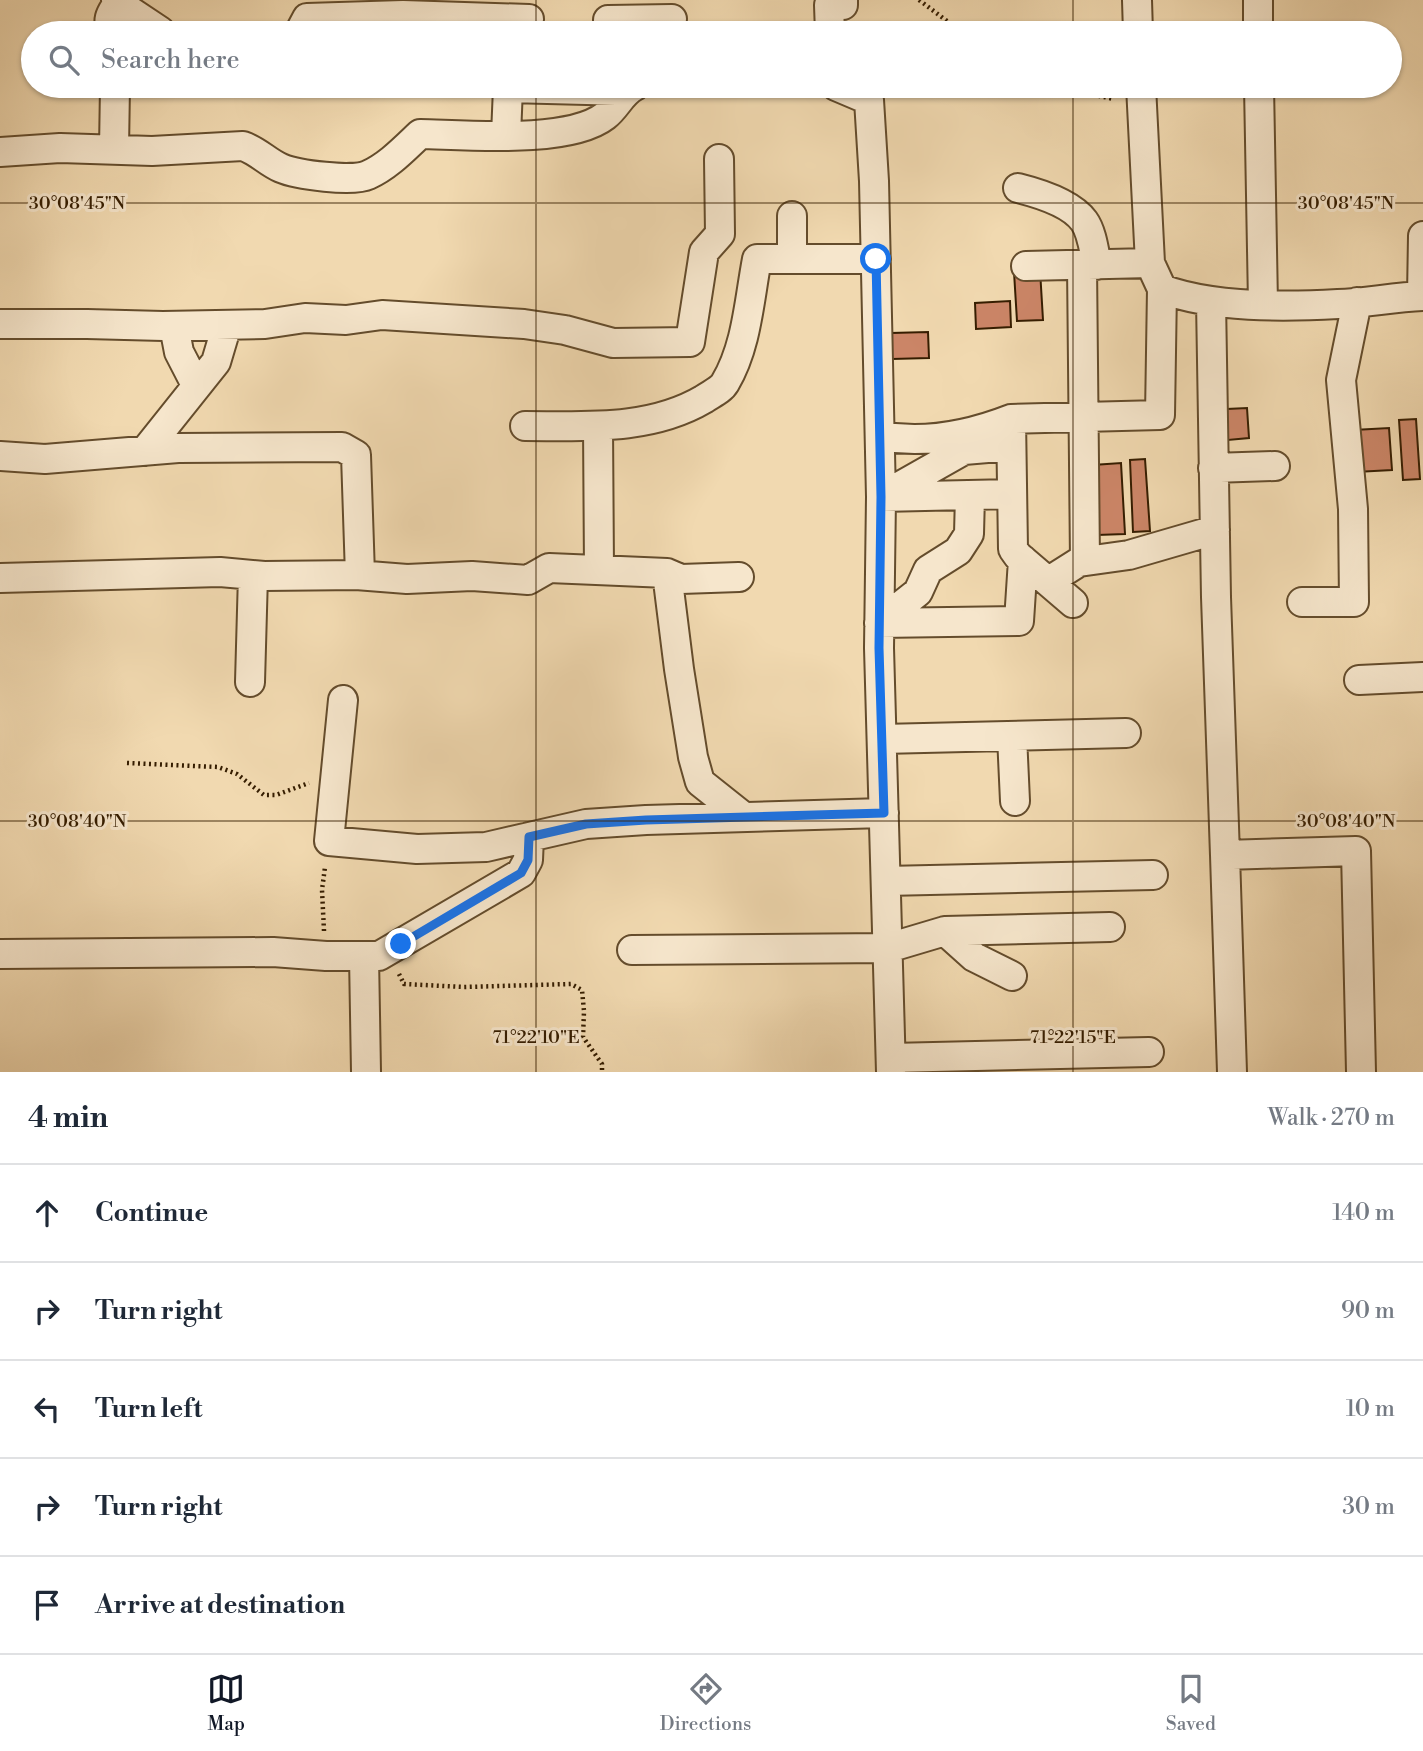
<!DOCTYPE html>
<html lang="en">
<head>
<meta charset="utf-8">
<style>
	:root { --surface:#fff; --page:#f2f2f3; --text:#1f2937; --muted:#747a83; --line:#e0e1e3; --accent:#111827 }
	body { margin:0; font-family:"Libre Bodoni",serif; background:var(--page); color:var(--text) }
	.stop { position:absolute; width:21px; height:21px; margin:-16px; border:5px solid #1a73e8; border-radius:50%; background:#fff }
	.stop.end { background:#1a73e8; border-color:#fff; box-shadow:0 2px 7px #0008 }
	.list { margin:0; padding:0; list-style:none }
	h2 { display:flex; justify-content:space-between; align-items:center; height:91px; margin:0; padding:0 28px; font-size:30px }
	h2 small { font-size:23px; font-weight:400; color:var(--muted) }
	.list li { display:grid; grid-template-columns:46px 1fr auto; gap:21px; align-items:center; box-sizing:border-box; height:98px; padding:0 28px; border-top:2px solid var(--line) }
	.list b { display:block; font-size:26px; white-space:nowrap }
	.list em { font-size:23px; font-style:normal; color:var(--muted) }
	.icon { flex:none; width:38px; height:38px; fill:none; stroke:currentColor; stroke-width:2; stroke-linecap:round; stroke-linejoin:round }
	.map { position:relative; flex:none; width:1423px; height:1072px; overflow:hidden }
	.search { position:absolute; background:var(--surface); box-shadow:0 2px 5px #0004; left:21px; right:21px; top:21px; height:77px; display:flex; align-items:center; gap:18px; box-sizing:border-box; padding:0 24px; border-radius:38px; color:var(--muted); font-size:26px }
	.sheet { height:581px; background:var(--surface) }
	nav { display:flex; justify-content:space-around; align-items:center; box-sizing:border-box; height:98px; border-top:2px solid var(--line); background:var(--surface); font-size:19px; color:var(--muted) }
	nav a { display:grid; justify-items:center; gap:4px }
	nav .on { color:var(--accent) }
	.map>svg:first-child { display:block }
</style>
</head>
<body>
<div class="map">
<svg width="1423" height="1072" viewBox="0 0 1423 1072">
	<rect width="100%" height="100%" fill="#f1d9b0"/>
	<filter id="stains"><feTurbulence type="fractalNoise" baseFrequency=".00286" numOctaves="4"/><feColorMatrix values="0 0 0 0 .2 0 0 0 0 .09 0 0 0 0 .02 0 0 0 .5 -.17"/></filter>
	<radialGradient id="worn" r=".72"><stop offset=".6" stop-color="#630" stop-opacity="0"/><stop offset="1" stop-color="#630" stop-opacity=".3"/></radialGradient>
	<path fill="#cb8567" stroke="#351d00" stroke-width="2" d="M1040,270L1043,320L1017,321L1014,272Z
		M1010,301L1011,327L976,329L975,303Z
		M928,332L929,358L892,359L891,333Z
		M1247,408L1249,438L1228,440L1227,409Z
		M1416,419L1420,479L1403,480L1399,420Z
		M1389,428L1392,470L1356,472L1354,430Z
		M1145,459L1150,531L1133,532L1130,460Z
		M1121,463L1125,534L1097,535L1093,465Z"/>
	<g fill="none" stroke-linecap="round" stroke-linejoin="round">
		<g stroke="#644c2c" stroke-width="32">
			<path id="minor" d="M1137,0L1138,33
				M1258,0V33
				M118,3L160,31L156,33
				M608,20L672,19
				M113,33C106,21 110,14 118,3L116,0
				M299,33L307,18L403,15L529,19
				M830,33L829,5H843V0
				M836,86L869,100L874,181L881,497L1012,494
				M1141,86L1150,263L1162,289C1213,308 1284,307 1338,304C1366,303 1394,297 1423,296
				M1259,86L1263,304
				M506,135L508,88L626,91V86
				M114,149L115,86
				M0,152L60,148L152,151L243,146C258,151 267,162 281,168C297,175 353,182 368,175C388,166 404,149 420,134C467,135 569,144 605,116C617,107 621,93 635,86
				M1018,188C1038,193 1071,203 1084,221C1092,232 1094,251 1097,265
				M792,216V259
				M1082,265L1085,561
				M1026,266L1150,263
				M1422,296L1423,236
				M1211,301L1216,597L1225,855
				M0,324H87L163,326L265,324L305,318L346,320L382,315L524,324L565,330L613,343L690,342L704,252L720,234L719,159
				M174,326L179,352L196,385
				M525,426C585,426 650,431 704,399C711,394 721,390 725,383C747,346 749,301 757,259H876
				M598,426L599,569
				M880,436C924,444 970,435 1011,419
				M145,451L216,362L227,325
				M0,456L45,459L178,448L342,447L356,455L360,575L264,576L220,572L0,578
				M1213,468L1275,466
				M667,573L679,669L693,757L700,782L744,817
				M356,575L407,579L472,576L528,580L549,568L667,573L681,579L739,577
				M1049,581L1079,562L1129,555L1215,530
				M1302,602H1354L1353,509L1341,380L1357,302
				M1073,603L1018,556L1013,549L1011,419L1160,415L1162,289
				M879,623L1019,621L1023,560
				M879,623L918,592L928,570L958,551L969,534L970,495
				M1359,680L1423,677
				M250,682L253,575
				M343,700L329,841L417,849L486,847L586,824L646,820L884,813
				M1012,736L1015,801
				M882,739L1126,733
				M886,881L1153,875
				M945,931L974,957L1012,976
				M632,950L888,948L945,931L1110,927
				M0,954L273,952L326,956H379L521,873L528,860L529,837
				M364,956L366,1072
				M891,1058L1149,1052
				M891,1072L879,648L881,497L964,450L1011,446
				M1232,1072L1225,855L1356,851L1361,1072"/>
		</g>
		<path stroke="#351d00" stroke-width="4.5" stroke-dasharray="2 3.5" stroke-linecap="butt" d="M919,0L963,33
			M1050,86L1114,99
			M127,763L218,767L237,774L264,795H276L309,783
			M324,931L322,890L325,867
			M399,974L404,984L464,987L571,984L582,990L584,1011L583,1037L602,1064V1072"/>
		<use href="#minor" stroke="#f6e6cc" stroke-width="28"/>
	</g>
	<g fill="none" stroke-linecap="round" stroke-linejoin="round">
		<path stroke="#1a73e8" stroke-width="9" d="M401,944L521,873L528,860L529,837L586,824L646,820L884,813L879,648L881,497L876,259"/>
	</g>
	<path fill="none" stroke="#351d00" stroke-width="2" stroke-opacity="0.45" d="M536,0V33M1073,0V33M536,86V1072M1073,86V1072M0,203H1423M0,821H1423"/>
	<g font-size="18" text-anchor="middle" fill="#351d00" stroke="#f6e6cc" stroke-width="6" stroke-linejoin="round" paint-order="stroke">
		<text x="77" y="209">30°08'45"N</text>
		<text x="1346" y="209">30°08'45"N</text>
		<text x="77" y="827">30°08'40"N</text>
		<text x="1346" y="827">30°08'40"N</text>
		<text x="536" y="1043">71°22'10"E</text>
		<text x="1073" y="1043">71°22'15"E</text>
	</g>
	<rect width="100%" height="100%" filter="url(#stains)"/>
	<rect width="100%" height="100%" fill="url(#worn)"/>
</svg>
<div class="stop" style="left:876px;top:259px"></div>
<div class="stop end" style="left:401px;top:944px"></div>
<div class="search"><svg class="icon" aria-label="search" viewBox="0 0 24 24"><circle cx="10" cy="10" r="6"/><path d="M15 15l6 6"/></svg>Search here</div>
</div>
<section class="sheet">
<h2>4 min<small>Walk · 270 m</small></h2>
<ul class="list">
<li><svg class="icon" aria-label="ahead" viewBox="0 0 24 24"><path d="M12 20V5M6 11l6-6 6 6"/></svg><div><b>Continue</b></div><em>140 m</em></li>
<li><svg class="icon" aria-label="right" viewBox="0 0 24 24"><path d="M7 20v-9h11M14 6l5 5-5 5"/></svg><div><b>Turn right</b></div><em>90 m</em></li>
<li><svg class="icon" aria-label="left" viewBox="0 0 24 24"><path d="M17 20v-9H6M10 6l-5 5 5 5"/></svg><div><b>Turn left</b></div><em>10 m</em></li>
<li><svg class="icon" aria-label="right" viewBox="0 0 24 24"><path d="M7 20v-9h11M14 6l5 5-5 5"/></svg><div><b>Turn right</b></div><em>30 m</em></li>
<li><svg class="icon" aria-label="arrive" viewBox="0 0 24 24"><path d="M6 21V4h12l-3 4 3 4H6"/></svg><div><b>Arrive at destination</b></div></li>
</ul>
</section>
<nav>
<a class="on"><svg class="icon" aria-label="map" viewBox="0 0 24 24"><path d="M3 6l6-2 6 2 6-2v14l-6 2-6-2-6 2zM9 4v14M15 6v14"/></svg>Map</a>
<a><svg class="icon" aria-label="directions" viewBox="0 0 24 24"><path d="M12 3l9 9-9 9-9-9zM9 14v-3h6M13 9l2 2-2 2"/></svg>Directions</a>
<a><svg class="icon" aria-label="saved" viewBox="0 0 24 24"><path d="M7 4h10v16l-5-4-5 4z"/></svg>Saved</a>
</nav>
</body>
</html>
